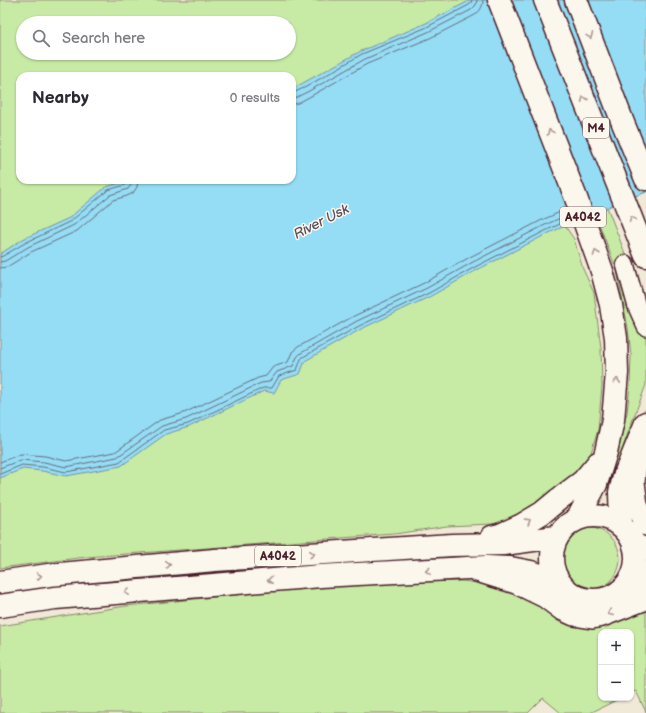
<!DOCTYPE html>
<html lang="en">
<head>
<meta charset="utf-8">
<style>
	:root { --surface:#fff; --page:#f2f2f3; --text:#2b2b33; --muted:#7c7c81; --line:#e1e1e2 }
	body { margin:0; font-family:"Balsamiq Sans",sans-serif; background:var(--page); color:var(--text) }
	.controls { position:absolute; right:12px; bottom:12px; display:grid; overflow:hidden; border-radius:8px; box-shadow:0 1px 3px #0004 }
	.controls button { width:36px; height:36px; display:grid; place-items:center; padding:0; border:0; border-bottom:1px solid var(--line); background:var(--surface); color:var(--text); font:20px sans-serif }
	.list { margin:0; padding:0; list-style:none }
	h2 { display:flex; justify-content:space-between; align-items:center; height:52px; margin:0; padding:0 16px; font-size:17px }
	h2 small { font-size:13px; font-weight:400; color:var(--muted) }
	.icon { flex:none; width:22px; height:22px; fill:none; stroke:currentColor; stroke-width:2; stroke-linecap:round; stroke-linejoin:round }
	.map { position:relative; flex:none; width:646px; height:713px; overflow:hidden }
	.search { position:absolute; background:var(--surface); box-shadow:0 1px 3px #0004; left:16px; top:16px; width:280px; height:44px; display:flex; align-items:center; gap:10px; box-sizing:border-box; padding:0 14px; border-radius:22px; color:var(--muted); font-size:15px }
	.panel { position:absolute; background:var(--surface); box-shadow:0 1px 3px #0004; left:16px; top:72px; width:280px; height:112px; border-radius:12px }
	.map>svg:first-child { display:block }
</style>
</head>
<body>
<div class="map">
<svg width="646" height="713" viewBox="0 0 646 713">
	<rect width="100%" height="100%" fill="#f1e9d7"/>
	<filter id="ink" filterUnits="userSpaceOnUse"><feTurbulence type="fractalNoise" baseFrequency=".025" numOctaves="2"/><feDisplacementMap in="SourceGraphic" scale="8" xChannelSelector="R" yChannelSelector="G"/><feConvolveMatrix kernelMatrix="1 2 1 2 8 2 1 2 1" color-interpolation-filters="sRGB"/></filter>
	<g filter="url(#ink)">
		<path fill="#c7eba4" stroke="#888568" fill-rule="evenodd" d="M0,0H632L292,173V76H20V180H279L0,330ZM23,23H289V53H23Z
			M646,192L622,201L607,207L646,307V385L630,427L609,488L605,486L627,413L630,385L631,355L628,328L617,271L595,213L565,226L574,239L583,269L594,293L601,348L602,386L598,430L589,459L565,488L522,516L492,524L447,526L395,534L86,557L0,568V438L266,319Z
			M558 559a31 31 0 1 1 62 0a31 31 0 1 1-62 0Z
			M463,581L518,589L559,622L596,628L646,609V712L636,691L631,693V632H601V698H621L590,713H561L543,698L528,713H0V626L126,606L353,583Z"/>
		<path fill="#94ddf5" stroke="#7691a4" d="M471,0H646V192L622,201L549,233L477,270L431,296L361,329L305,361L300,374L281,380L274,393L264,391L189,427L166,434L121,466L66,476L42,471L23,469L0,478V254L23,239L69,218L106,187L130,180H292V89L361,51L424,24Z"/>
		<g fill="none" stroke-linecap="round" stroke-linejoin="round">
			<path stroke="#686b7c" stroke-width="1" d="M292,93L295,92L306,87L362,54L425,28L469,5L471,3L472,0
				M292,98L297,97L309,91L365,59L428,32L471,10L476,5L477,0
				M292,104L298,103L311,96L367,64L430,38L475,15C480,11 483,7 483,0
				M0,257L3,256L25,243L71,221L108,190L125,185L127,183V180
				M0,262L5,261L28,247L74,225L110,195L128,189L131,185L132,180
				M0,268L7,267L31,252L77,231L113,200L127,196L133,193L137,187L138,180
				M0,462L21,454L45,456L66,461L115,452L160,420L184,413L258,378L266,376L273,367L288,362L292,352L298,347L354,316L424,283L470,257L542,220L567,209
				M0,468L21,460L44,462L66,467L117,457L162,426L186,419L261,383L269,382L277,372L293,366L297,357L301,353L357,321L427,288L473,262L545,225L569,214
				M0,474L22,465L43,467L66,472L119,462L164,430L188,424L263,388H272L279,376L297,370L301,359L303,357L359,326L429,293L475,267L547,230L571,219"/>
			<g stroke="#4a1f2b" stroke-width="20">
				<path id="minor" d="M625,264L637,307L646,327"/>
			</g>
			<g stroke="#4a1f2b" stroke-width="24">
				<path id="major" d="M637,454L634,482L637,505L646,525
					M634,544L646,549
					M477,571L516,583L545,597L561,609L574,615L592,618L602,616L646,599
					M626,585L637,580L646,578"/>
			</g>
			<g stroke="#4a1f2b" stroke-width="25">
				<path id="highway" d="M499,0L576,198L602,271L611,305L616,338L617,373L613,420L606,452L596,484L578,518
					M545,0L646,256
					M576,0L623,123L646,179
					M552 558a42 42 0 1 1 84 0a42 42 0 1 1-84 0Z
					M621,525L620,492L624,477L646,423
					M492,537L500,535L522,525L542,513L559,499L583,481L598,463
					M0,582L49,575L215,560L452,545L503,544L556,537
					M0,606L55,598L321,576L486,567L510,568L531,572L558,581"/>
			</g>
			<use href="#minor" stroke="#fbf7ec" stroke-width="17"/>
			<use href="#major" stroke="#fbf7ec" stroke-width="21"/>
			<use href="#highway" stroke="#fbf7ec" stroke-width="22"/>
		</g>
		<defs><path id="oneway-chevron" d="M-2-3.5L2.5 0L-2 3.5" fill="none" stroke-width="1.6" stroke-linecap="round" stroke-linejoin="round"/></defs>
		<g stroke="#ab9695">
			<use href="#oneway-chevron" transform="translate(590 36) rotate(69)"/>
			<use href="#oneway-chevron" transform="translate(584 99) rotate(-112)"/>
			<use href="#oneway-chevron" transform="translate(550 132) rotate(-111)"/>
			<use href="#oneway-chevron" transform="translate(632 219) rotate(-112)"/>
			<use href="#oneway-chevron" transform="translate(596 253) rotate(-109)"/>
			<use href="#oneway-chevron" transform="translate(617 381) rotate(-86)"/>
			<use href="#oneway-chevron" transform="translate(528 521) rotate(-32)"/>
			<use href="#oneway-chevron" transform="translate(312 554) rotate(-4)"/>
			<use href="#oneway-chevron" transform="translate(168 565) rotate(-5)"/>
			<use href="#oneway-chevron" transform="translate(428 571) rotate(177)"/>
			<use href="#oneway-chevron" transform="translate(39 576) rotate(-8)"/>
			<use href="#oneway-chevron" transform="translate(270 580) rotate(175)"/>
			<use href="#oneway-chevron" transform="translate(127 592) rotate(175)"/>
			<use href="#oneway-chevron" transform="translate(610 613) rotate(157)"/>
		</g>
	</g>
	<g text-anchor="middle" stroke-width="3" stroke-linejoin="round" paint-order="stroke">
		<g fill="#fbf7ec" stroke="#7f6065" stroke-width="1">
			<rect x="583" y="118" width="26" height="20" rx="3"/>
			<rect x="560" y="207" width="46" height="20" rx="3"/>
			<rect x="255" y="546" width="46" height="20" rx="3"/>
		</g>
		<g font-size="12" font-weight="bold" fill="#4a1f2b">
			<text x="596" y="132">M4</text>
			<text x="583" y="221">A4042</text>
			<text x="278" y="560">A4042</text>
		</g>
		<g font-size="14" font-style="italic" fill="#5c4e5e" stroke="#fbf7ec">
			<text transform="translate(321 221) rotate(-27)" y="5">River Usk</text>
		</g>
	</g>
</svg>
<div class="controls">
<button>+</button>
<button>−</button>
</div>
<div class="search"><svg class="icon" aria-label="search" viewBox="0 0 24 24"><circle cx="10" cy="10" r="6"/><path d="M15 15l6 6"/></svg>Search here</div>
<section class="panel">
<h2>Nearby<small>0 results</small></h2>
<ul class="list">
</ul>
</section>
</div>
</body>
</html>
